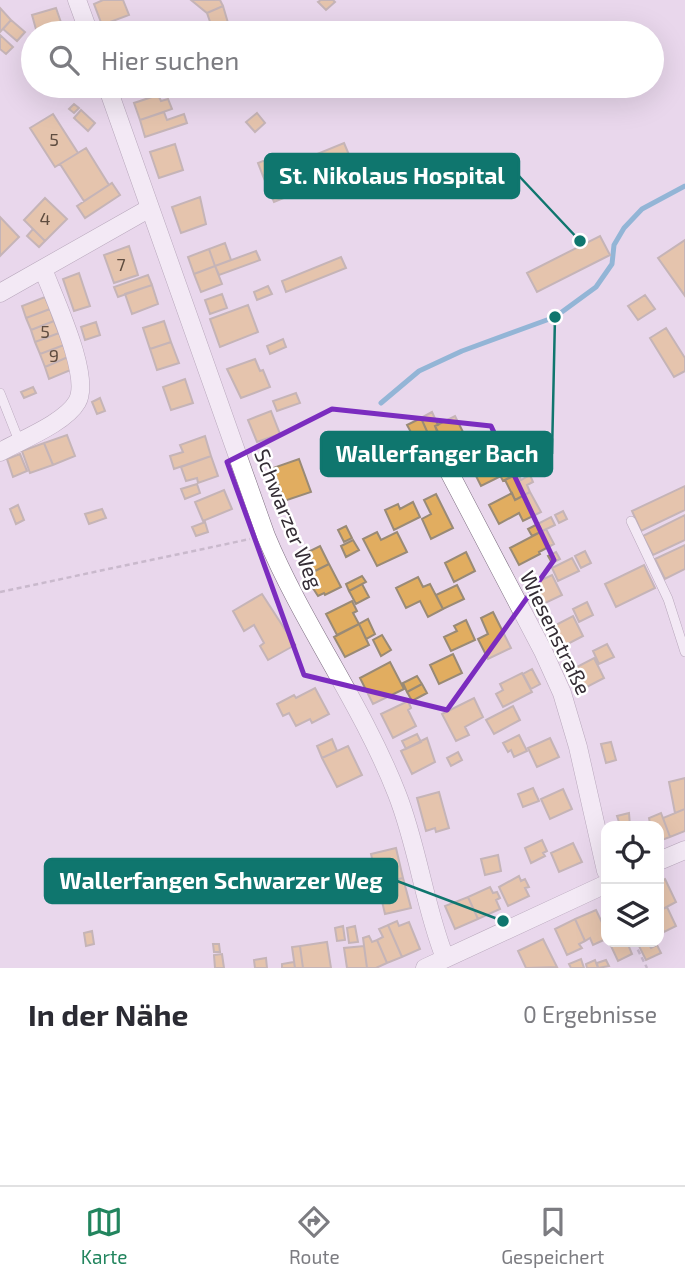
<!DOCTYPE html>
<html lang="de">
<head>
<meta charset="utf-8">
<style>
	:root { --surface:#fff; --page:#f2f2f3; --text:#2b2b33; --muted:#7c7c81; --line:#e1e1e2; --accent:#22855e }
	body { margin:0; font-family:"Exo 2",sans-serif; background:var(--page); color:var(--text) }
	.controls { position:absolute; right:21px; bottom:21px; display:grid; overflow:hidden; border-radius:14px; box-shadow:0 7px 28px #0002 }
	.controls button { width:63px; height:63px; display:grid; place-items:center; padding:0; border:0; border-bottom:2px solid var(--line); background:var(--surface); color:var(--text); font:35px sans-serif }
	.list { margin:0; padding:0; list-style:none }
	h2 { display:flex; justify-content:space-between; align-items:center; height:91px; margin:0; padding:0 28px; font-size:30px }
	h2 small { font-size:23px; font-weight:400; color:var(--muted) }
	.icon { flex:none; width:38px; height:38px; fill:none; stroke:currentColor; stroke-width:2; stroke-linecap:round; stroke-linejoin:round }
	.map { position:relative; flex:none; width:685px; height:968px; overflow:hidden }
	.search { position:absolute; background:var(--surface); box-shadow:0 7px 28px #0002; left:21px; right:21px; top:21px; height:77px; display:flex; align-items:center; gap:18px; box-sizing:border-box; padding:0 24px; border-radius:38px; color:var(--muted); font-size:26px }
	.sheet { height:217px; background:var(--surface) }
	nav { display:flex; justify-content:space-around; align-items:center; box-sizing:border-box; height:98px; border-top:2px solid var(--line); background:var(--surface); font-size:19px; color:var(--muted) }
	nav a { display:grid; justify-items:center; gap:4px }
	nav .on { color:var(--accent) }
	.map>svg:first-child { display:block }
</style>
</head>
<body>
<div class="map">
<svg width="685" height="968" viewBox="0 0 685 968">
	<rect width="100%" height="100%" fill="#e9d7ec"/>
	<g fill="none" stroke-linecap="round" stroke-linejoin="round">
		<path stroke="#2b8dbb" stroke-width="5" d="M381,403L419,371L462,351L555,317L596,287L612,264L614,245L624,228L642,209L685,186"/>
	</g>
	<path fill="#e1ad60" stroke="#998a76" stroke-width="2" d="M103,0H123L129,15L102,25L94,4Z
		M191,0H220L223,6L207,13Z
		M321,0H333L335,2L326,10L318,2Z
		M223,6L231,33H214L207,13Z
		M0,8L11,20L0,32Z
		M56,8L64,31L37,33L32,15Z
		M11,20L25,32L17,41L3,29Z
		M0,35L13,47L6,54L0,49Z
		M126,86H160V87L130,96Z
		M161,86H179L180,88L164,94Z
		M158,95L161,101L168,99L172,109L140,120L134,103Z
		M74,104L79,108L74,113L69,109Z
		M81,110L95,123L88,131L74,118Z
		M164,112L167,120L184,114L187,123L145,137L140,120Z
		M257,113L265,123L255,132L246,122Z
		M53,114L78,153L55,167L30,128Z
		M344,143L355,169L274,202L263,176Z
		M175,144L183,170L159,178L150,152Z
		M86,148L109,185L84,201L60,164Z
		M268,159L273,172L263,176L258,163Z
		M112,183L120,195L85,218L77,206Z
		M200,197L206,224L181,233L172,207Z
		M45,198L67,219L45,241L24,220Z
		M0,217L19,237L0,256Z
		M33,229L45,241L39,247L27,236Z
		M600,236L610,255L537,292L527,273Z
		M685,240V296L658,258Z
		M225,243L231,260L215,266L209,249Z
		M129,246L138,275L114,283L104,255Z
		M209,249L215,266L194,274L188,257Z
		M256,251L260,260L219,275L215,266Z
		M341,257L346,268L286,292L282,281Z
		M215,266L222,284L201,292L194,274Z
		M79,273L90,306L74,311L63,279Z
		M148,275L152,285L118,297L114,287Z
		M152,285L158,304L132,314L125,294Z
		M268,286L272,294L257,300L254,292Z
		M222,294L227,308L210,314L205,300Z
		M645,295L655,309L638,320L628,306Z
		M45,297L50,309L26,318L22,306Z
		M248,305L258,332L220,347L210,319Z
		M50,309L54,321L31,330L26,318Z
		M54,321L59,333L35,342L31,330Z
		M164,321L171,342L150,349L143,328Z
		M96,322L100,335L85,340L81,327Z
		M666,328L685,358V371L674,377L650,338Z
		M59,333L64,345L40,354L35,342Z
		M283,339L286,347L270,354L267,346Z
		M171,342L179,363L157,370L150,349Z
		M64,345L68,357L45,367L40,354Z
		M68,357L73,369L49,379L45,367Z
		M255,359L260,371L263,370L270,387L241,398L227,369Z
		M185,379L193,403L171,410L163,387Z
		M33,387L36,393L24,398L21,392Z
		M296,393L300,403L277,411L273,401Z
		M100,398L105,411L97,414L92,402Z
		M271,411L280,434L257,442L248,420Z
		M432,412L438,425L435,426L438,434L430,438L421,418Z
		M455,416L466,438L446,448L435,426Z
		M421,418L430,438L424,441L419,433L413,436L407,425Z
		M67,435L75,456L53,465L44,443Z
		M205,436L211,456L174,469L170,456L183,452L180,445Z
		M44,443L53,465L30,473L22,451Z
		M20,454L27,471L13,477L7,459Z
		M211,456L218,476L198,483L197,478L186,481L181,467Z
		M490,456L501,476L481,486L471,466Z
		M505,458L514,475L503,481L494,464Z
		M299,459L311,492L284,501L273,468Z
		M518,474L521,480L530,475L533,482L527,485L530,492L515,500L505,480Z
		M197,484L200,493L185,499L181,489Z
		M685,486V510L641,531L632,511Z
		M224,490L232,509L203,521L195,502Z
		M530,492L541,512L523,521L519,513L499,524L489,505L512,493L515,500Z
		M436,494L453,528L431,539L422,519L431,514L424,500Z
		M413,502L420,517L394,530L385,510L398,504L400,509Z
		M18,505L24,520L16,524L10,509Z
		M102,509L106,518L89,524L85,514Z
		M563,511L567,519L559,523L555,515Z
		M685,515V540L653,555L643,536Z
		M551,517L555,525L532,536L528,529Z
		M205,522L208,532L196,536L192,527Z
		M346,526L352,538L344,542L338,530Z
		M546,529L554,544L539,552L540,554L519,565L510,548Z
		M377,532L381,540L397,532L407,552L377,566L363,539Z
		M353,540L359,550L346,557L341,546Z
		M685,545V569L665,579L655,559Z
		M320,546L329,564L307,575L298,557Z
		M585,551L591,563L581,568L575,556Z
		M466,552L475,571L454,582L445,563Z
		M556,552L560,559L552,563L548,556Z
		M572,558L579,571L558,581L552,568Z
		M329,564L341,587L325,595L324,593L318,596L305,576Z
		M644,565L655,588L616,607L605,584Z
		M552,575L562,595L541,605L531,585Z
		M362,576L366,582L349,591L346,584Z
		M418,577L423,587L430,584L443,609L428,617L420,601L406,608L396,588Z
		M362,584L369,597L356,604L349,591Z
		M457,585L464,599L443,609L436,595Z
		M262,594L295,645L268,660L260,646L264,643L254,625L244,631L233,611Z
		M352,601L357,611L353,613L359,624L337,635L326,614Z
		M587,602L593,615L579,622L573,609Z
		M493,612L511,648L488,659L478,639L488,634L481,618Z
		M573,616L583,636L562,647L552,627Z
		M368,619L375,634L366,639L359,624Z
		M466,620L475,640L451,651L444,637L457,631L454,626Z
		M359,624L369,645L345,657L334,637Z
		M382,635L391,650L381,656L373,640Z
		M607,644L614,657L599,664L593,651Z
		M453,654L462,673L439,684L430,665Z
		M594,658L604,678L583,689L573,669Z
		M390,662L404,689L373,704L360,678Z
		M532,669L540,684L531,689L523,674Z
		M522,673L532,692L503,707L496,694L503,690L500,684Z
		M417,676L422,684L407,692L403,683Z
		M422,684L427,693L412,701L407,692Z
		M315,688L329,714L312,723L310,719L296,726L289,713L283,716L277,704L294,695L296,698Z
		M474,698L483,717L465,727L469,735L456,741L442,714Z
		M408,701L411,708L408,710L416,726L393,738L381,714Z
		M513,706L520,720L494,734L486,720Z
		M417,734L421,742L406,749L402,741Z
		M519,735L527,751L514,757L511,750L508,752L503,743Z
		M427,738L435,762L412,774L401,751Z
		M550,738L559,757L537,767L528,748Z
		M332,739L337,751L322,758L317,746Z
		M611,742L616,760L606,763L601,744Z
		M348,746L362,775L337,787L322,758Z
		M458,752L462,760L451,766L447,758Z
		M685,778V809L675,813L669,782Z
		M533,788L539,801L523,807L518,794Z
		M563,789L572,809L550,819L541,799Z
		M439,792L449,828L436,832L435,828L426,831L417,798Z
		M685,809V831L670,837L663,818Z
		M629,813L630,826H612L611,824L619,822L617,816Z
		M661,813L670,837L659,841V826H647V824L650,823L649,818Z
		M542,840L547,851L543,853L545,856L531,863L525,848Z
		M573,843L582,862L559,872L551,853Z
		M396,848L403,878L374,885L371,872L375,871L371,854Z
		M498,855L501,871L485,875L481,859Z
		M519,876L521,881L525,879L529,887L525,888L529,896L508,906L499,887Z
		M403,878L411,908L385,914L378,884Z
		M665,879L676,902L659,911V882Z
		M490,887L493,893L497,892L500,898L496,900L500,909L478,919L468,897Z
		M468,897L478,919L455,929L445,906Z
		M667,907L676,926L664,932L659,922V911Z
		M596,910L606,931V939L593,945L590,938L585,941L575,919Z
		M575,919L585,941L579,944L582,948L567,955L555,929Z
		M397,921L399,926L409,922L420,949L402,957L388,925Z
		M388,925L402,957L387,963L377,940L383,937L379,929Z
		M343,926L345,940L337,941L335,928Z
		M355,926L358,942L349,943L347,928Z
		M92,931L94,944L86,946L84,933Z
		M369,936L372,942L377,940L387,963L376,968H367L363,938Z
		M543,939L557,967L526,968L518,951Z
		M327,942L331,968H303L300,946Z
		M621,942H627L632,954L618,961L611,946Z
		M637,942H647L651,948L657,945L661,953L646,960Z
		M213,944H219L220,952H214Z
		M300,946L303,968H295L292,947Z
		M364,946L367,968H347L344,948Z
		M222,954L224,968H215L214,955Z
		M266,958L267,968H255L254,960Z
		M581,959L584,968H571L569,964Z
		M595,960L598,968H587L586,964Z
		M606,960L609,966L598,968L597,963Z
		M294,962L295,968H282V964Z"/>
	<g fill="none" stroke-linecap="round" stroke-linejoin="round">
		<g stroke="#7d6e80" stroke-width="10">
			<path id="lane" d="M0,393L19,441
				M631,521L668,599L685,652"/>
		</g>
		<g stroke="#7d6e80" stroke-width="19">
			<path id="street" d="M77,0L89,33
				M107,86L266,536C303,625 362,704 397,794C418,847 424,905 445,958
				M0,293L150,208
				M0,452C21,440 65,423 77,402C92,377 53,296 43,269
				M446,466L543,651L562,693L578,747L606,871
				M659,861L685,850
				M425,968L606,884"/>
		</g>
		<path stroke="#a395a5" stroke-width="2.5" stroke-dasharray="5 3.5" stroke-linecap="butt" d="M0,592L250,539
			M634,942L647,968"/>
		<use href="#lane" stroke="#fff" stroke-width="9"/>
		<use href="#street" stroke="#fff" stroke-width="18"/>
	</g>
	<path d="M0 0H685V968H0ZM332,409L491,426L554,560L447,710L304,675L227,462Z" fill="#e9d7ec" fill-opacity=".55" fill-rule="evenodd"/>
	<path fill="none" stroke="#7b2cbf" stroke-width="5" stroke-linejoin="round" d="M332,409L491,426L554,560L447,710L304,675L227,462Z"/>
	<g text-anchor="middle" stroke-width="5" stroke-linejoin="round" paint-order="stroke">
		<g font-size="18" fill="#5f4d40">
			<text x="54" y="146">5</text>
			<text x="45" y="225">4</text>
			<text x="121" y="271">7</text>
			<text x="45" y="338">5</text>
			<text x="54" y="362">9</text>
		</g>
		<g font-size="21" fill="#342d35" stroke="#fff">
			<text transform="translate(288 519) rotate(68)" y="7">Schwarzer Weg</text>
			<text transform="translate(555 633) rotate(64)" y="7">Wiesenstraße</text>
		</g>
	</g>
	<path fill="none" stroke="#0f766e" stroke-width="2.5" d="M580 241L519 176M555 317L552 454M503 921L397 881"/>
	<g fill="#0f766e" stroke="#fff" stroke-width="2.5">
		<circle cx="580" cy="241" r="7"/>
		<circle cx="555" cy="317" r="7"/>
		<circle cx="503" cy="921" r="7"/>
	</g>
	<g fill="#0f766e" stroke="#0f766e" stroke-width="2.5">
		<rect x="265" y="154" width="254" height="44" rx="7"/>
		<rect x="321" y="432" width="231" height="44" rx="7"/>
		<rect x="45" y="859" width="352" height="44" rx="7"/>
	</g>
	<g font-size="23" text-anchor="middle" font-weight="bold" fill="#fff">
		<text x="392" y="184">St. Nikolaus Hospital</text>
		<text x="437" y="462">Wallerfanger Bach</text>
		<text x="221" y="889">Wallerfangen Schwarzer Weg</text>
	</g>
</svg>
<div class="controls">
<button><svg class="icon" aria-label="locate" viewBox="0 0 24 24"><circle cx="12" cy="12" r="6"/><path d="M12 2v4M12 18v4M2 12h4M18 12h4"/></svg></button>
<button><svg class="icon" aria-label="layers" viewBox="0 0 24 24"><path d="M12 4l9 5-9 5-9-5zM3 14l9 5 9-5"/></svg></button>
</div>
<div class="search"><svg class="icon" aria-label="search" viewBox="0 0 24 24"><circle cx="10" cy="10" r="6"/><path d="M15 15l6 6"/></svg>Hier suchen</div>
</div>
<section class="sheet">
<h2>In der Nähe<small>0 Ergebnisse</small></h2>
<ul class="list">
</ul>
</section>
<nav>
<a class="on"><svg class="icon" aria-label="map" viewBox="0 0 24 24"><path d="M3 6l6-2 6 2 6-2v14l-6 2-6-2-6 2zM9 4v14M15 6v14"/></svg>Karte</a>
<a><svg class="icon" aria-label="directions" viewBox="0 0 24 24"><path d="M12 3l9 9-9 9-9-9zM9 14v-3h6M13 9l2 2-2 2"/></svg>Route</a>
<a><svg class="icon" aria-label="saved" viewBox="0 0 24 24"><path d="M7 4h10v16l-5-4-5 4z"/></svg>Gespeichert</a>
</nav>
</body>
</html>
